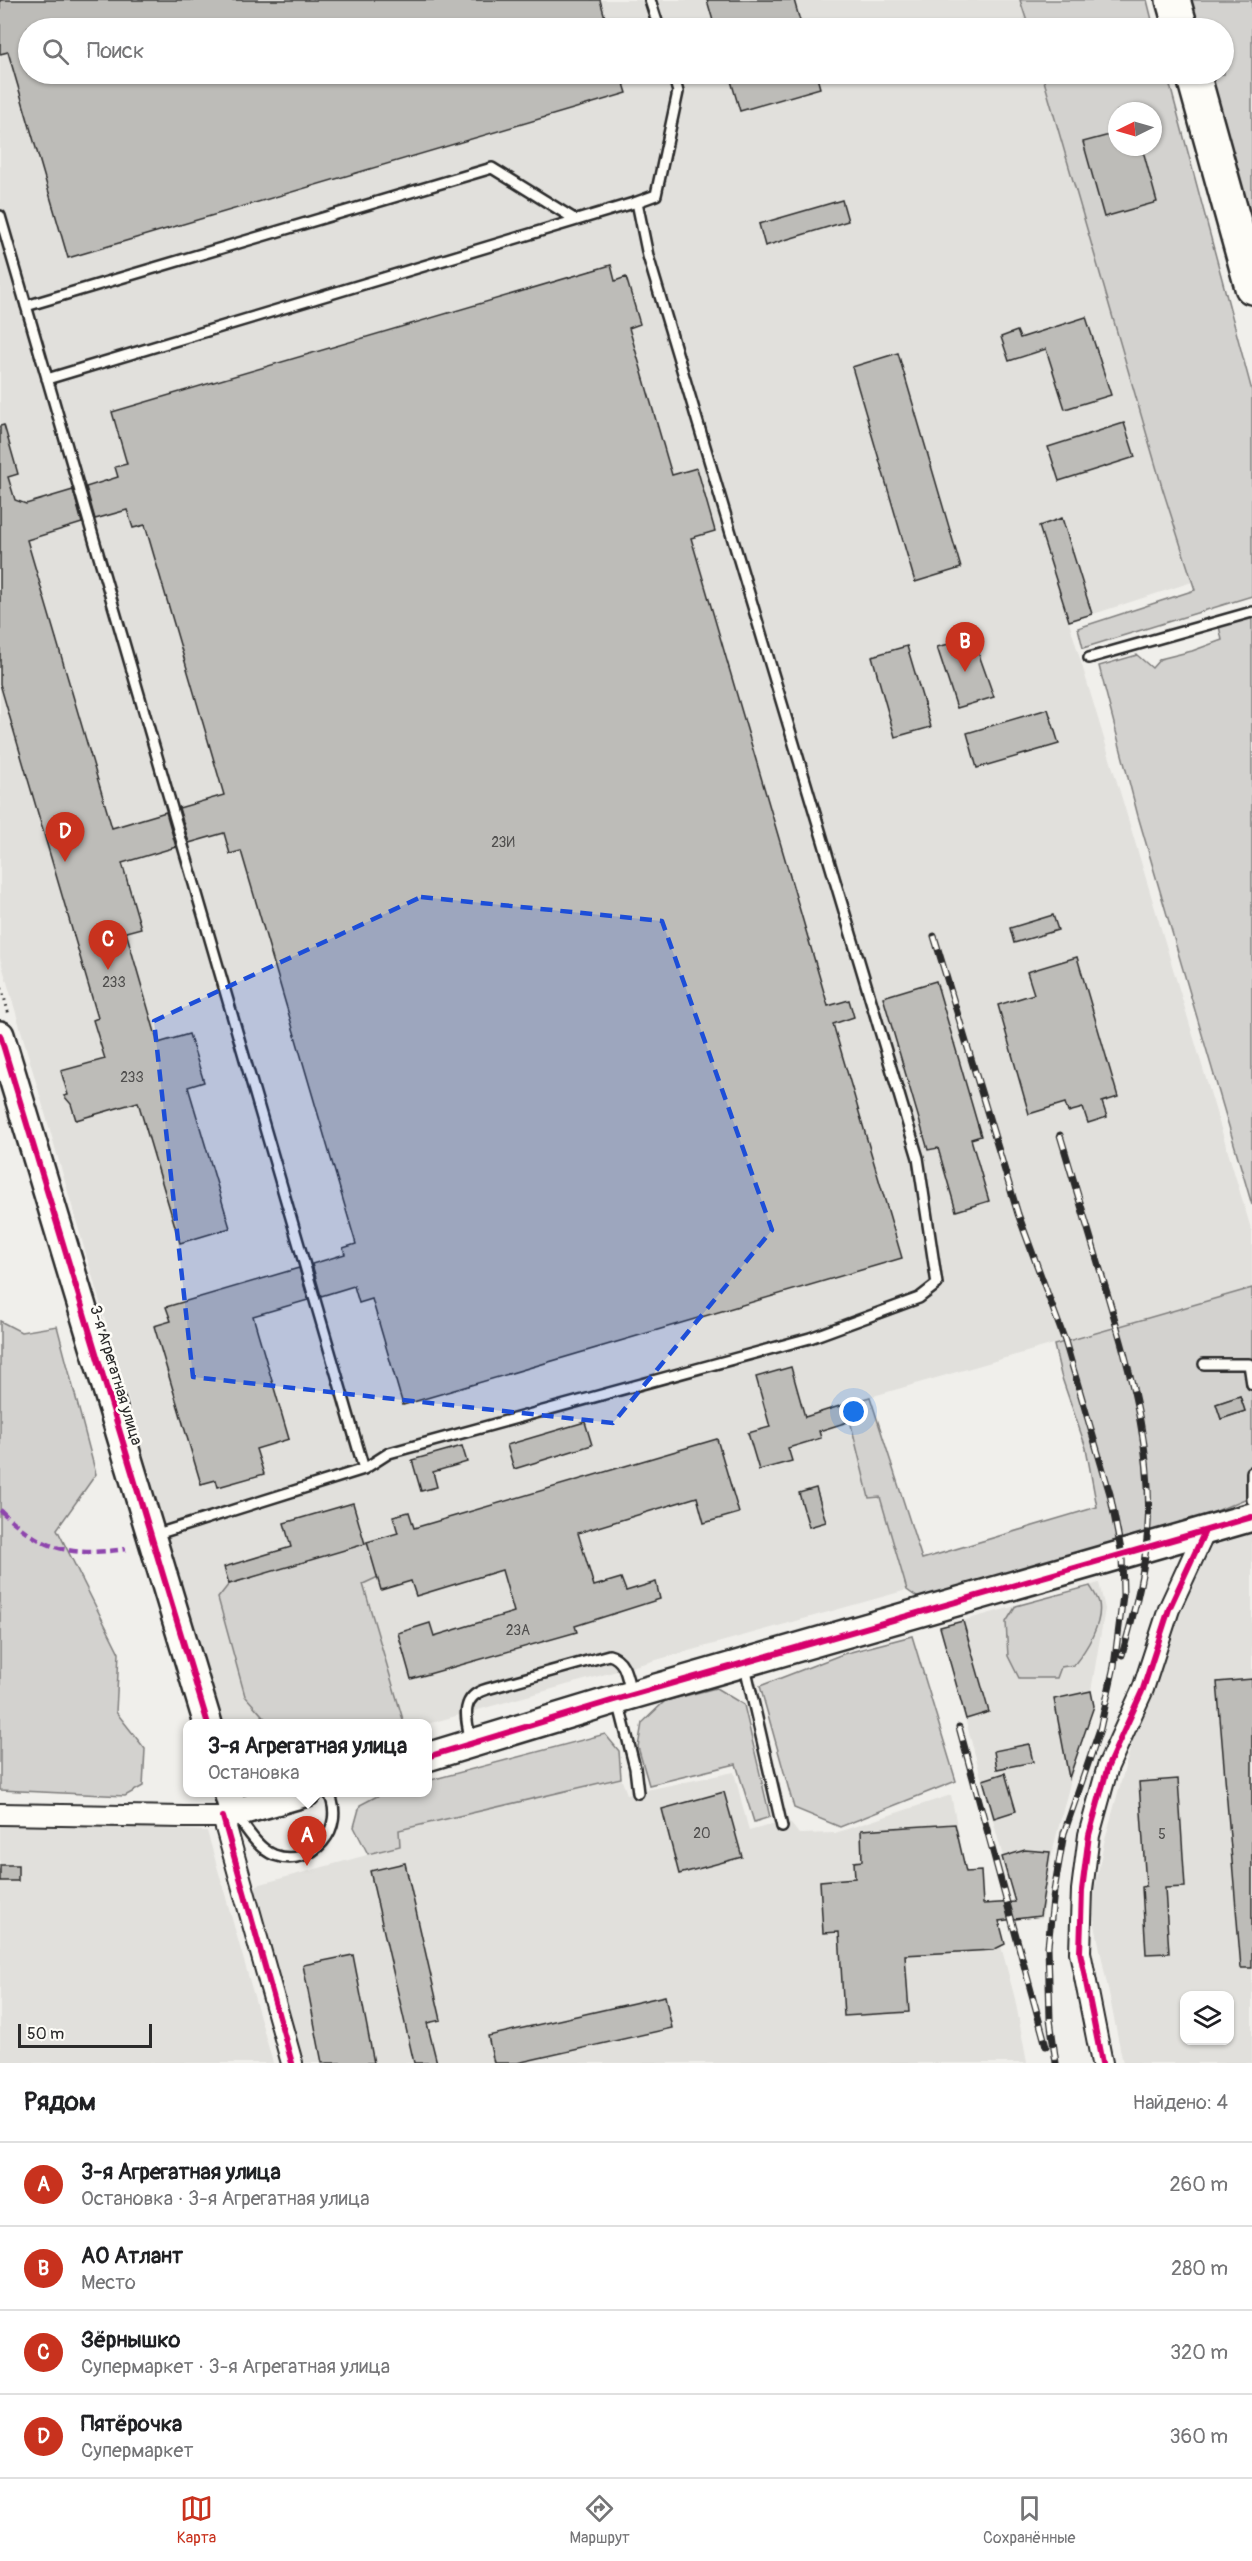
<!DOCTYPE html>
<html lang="ru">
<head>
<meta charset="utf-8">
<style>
	:root { --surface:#fff; --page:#f6f6f6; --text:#202124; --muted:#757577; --line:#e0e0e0; --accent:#c8321e }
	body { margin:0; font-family:Pangolin,sans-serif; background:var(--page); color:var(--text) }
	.controls { position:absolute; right:18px; bottom:18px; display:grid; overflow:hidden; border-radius:12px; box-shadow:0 2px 4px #0004 }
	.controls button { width:54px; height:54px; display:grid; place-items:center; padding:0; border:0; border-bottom:2px solid var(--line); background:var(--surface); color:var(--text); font:30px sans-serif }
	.compass { position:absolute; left:1108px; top:102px; width:54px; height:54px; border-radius:50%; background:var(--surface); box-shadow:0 2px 4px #0004; rotate:265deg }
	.scale { position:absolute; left:18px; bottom:15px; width:134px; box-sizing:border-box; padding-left:6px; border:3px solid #2b2b2b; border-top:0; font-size:16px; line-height:21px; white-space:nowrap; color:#2b2b2b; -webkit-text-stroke:4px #fdfcf7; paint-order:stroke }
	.you { position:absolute; left:854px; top:1412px; width:21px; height:21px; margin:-15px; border:4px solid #fff; border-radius:50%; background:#1a73e8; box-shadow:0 0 0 9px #1a73e833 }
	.badge { display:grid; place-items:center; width:39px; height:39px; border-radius:50%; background:var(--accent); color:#fff; font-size:20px; font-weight:700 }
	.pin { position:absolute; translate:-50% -50px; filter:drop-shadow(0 2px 3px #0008) }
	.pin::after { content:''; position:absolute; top:32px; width:21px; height:18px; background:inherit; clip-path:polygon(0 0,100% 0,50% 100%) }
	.popup { position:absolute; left:183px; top:1719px; width:249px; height:78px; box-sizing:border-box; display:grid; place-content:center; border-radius:12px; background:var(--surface); filter:drop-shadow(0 2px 4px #0005); font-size:20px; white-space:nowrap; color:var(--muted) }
	.popup b { font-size:22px; color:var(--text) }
	.popup::after { content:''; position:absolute; left:50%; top:100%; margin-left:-12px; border:12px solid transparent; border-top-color:var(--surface) }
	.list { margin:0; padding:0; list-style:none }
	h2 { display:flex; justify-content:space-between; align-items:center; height:78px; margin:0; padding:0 24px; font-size:26px }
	h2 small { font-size:20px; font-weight:400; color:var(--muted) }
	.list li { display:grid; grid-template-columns:39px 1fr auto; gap:18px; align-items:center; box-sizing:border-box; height:84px; padding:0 24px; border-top:2px solid var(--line) }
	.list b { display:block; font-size:22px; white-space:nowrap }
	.list p { margin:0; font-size:20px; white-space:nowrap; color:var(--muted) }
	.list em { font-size:20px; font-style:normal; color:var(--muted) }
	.icon { flex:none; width:33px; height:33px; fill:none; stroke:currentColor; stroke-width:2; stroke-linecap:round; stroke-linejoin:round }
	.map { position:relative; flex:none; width:1252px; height:2063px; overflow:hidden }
	.search { position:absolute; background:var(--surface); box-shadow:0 2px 4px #0004; left:18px; right:18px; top:18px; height:66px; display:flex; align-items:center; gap:15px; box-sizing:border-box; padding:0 21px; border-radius:33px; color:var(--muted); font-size:22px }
	.sheet { height:414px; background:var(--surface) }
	nav { display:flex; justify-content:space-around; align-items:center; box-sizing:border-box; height:84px; border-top:2px solid var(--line); background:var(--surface); font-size:16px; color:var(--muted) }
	nav a { display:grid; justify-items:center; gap:3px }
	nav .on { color:var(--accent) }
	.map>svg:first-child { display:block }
</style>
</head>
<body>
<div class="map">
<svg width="1252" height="2063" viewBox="0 0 1252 2063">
	<rect width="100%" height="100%" fill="#f0efeb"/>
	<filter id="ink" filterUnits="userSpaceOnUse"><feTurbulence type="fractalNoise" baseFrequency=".0167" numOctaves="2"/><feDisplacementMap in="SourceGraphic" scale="12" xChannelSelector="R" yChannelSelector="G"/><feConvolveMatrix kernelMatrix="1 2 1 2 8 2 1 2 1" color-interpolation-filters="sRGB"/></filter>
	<g filter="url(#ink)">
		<path fill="#e1e0dc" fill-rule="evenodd" d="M0,0H1020L1029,28H28V74H1042L1192,582L1069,622L1252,1232V1484L1116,1326L846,1404L870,1497H880L907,1590L427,1724L222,1723L0,958Z
			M1252,1532V2063H1123L1093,1915L1094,1891L1104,1843L1137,1724L1202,1548ZM1184,1996H1230V2040H1184Z
			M1099,1583L1105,1609L1091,1691L1094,1706L1076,1760L1053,1849L1042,1918L1020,1919L940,1627Z
			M734,1772L749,1831L788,1820L799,1834L835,1833L951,1795L966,1871H981L983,1904L999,1920L1005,1944L1001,1946L1015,1999L1027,2063H304L254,1891L257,1885L400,1846L398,1830L621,1778L627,1794Z
			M0,1821L207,1831L273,2063H0Z"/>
		<path fill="#d3d2cf" stroke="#7f7e7d" stroke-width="1.5" fill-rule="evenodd" d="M1020,0H1147L1154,28H1029Z
			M1190,0H1252V232L1209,74H1224V28H1197Z
			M1042,74H1167L1252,391V596L1083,648L1078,628L1195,590L1162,487ZM1117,111H1153V147H1117Z
			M1252,618V1205L1138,816L1099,666L1137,655L1152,668L1160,659L1192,651L1222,640L1219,626Z
			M1252,1288V1496L1186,1524L921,1600L907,1590L880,1497L869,1498L846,1404L870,1397L922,1559L1097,1507L1086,1448L1061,1375L1054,1345ZM1240,1396L1245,1411L1221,1419L1216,1404Z
			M0,1321L21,1332L57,1326L96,1474L57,1529L119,1653L116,1712L145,1749L143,1786L125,1796L0,1790Z
			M367,1542L378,1577L363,1584L404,1723H269L245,1696L218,1598L229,1584Z
			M1090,1586C1093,1591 1098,1598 1099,1603C1103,1624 1086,1650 1074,1665L1061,1667L1057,1678H1019L1008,1656L1006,1622L1016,1606Z
			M912,1636L956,1781L840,1827L794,1808L760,1686L843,1654Z
			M716,1688L744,1705L770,1817L754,1822L736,1764L649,1785L638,1747L642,1723L665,1701Z
			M605,1734L619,1751L621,1778L399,1830L400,1846L368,1854L354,1827L360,1805L383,1793L427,1792V1781Z"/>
		<path fill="#bdbcb8" stroke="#2b2b2b" stroke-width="1.5" d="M0,0H600L608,28H28V74H621L627,93L68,258L8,52L0,54Z
			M707,0H794L802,28H715Z
			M729,74H816L820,88L740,111Z
			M1117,133V147H1142L1157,202L1104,217L1083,142Z
			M842,200L848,221L765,246L759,224Z
			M611,265L615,281L626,277L640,324L629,328L672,475L697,468L715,531L691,538L828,1006L849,1000L854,1017L833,1024L902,1258L403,1405L372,1299L359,1303L354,1286L321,1296L312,1264L345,1254L343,1248L356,1244L241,851L230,854L224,833L189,843L179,808L224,795L145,525L133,528L127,510L95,519L86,487L118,477L115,467L127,464L112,412Z
			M1086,317L1111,395L1065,409L1046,349L1009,361L1001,337L1017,331L1020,338Z
			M898,353L961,568L915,582L852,367Z
			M1124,423L1135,457L1059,481L1048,447Z
			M4,425L18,474L8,477L15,500L26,504L73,490L82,523L27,540L112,828L166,812L176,847L122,863L141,928L126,932L158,1043L189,1034L204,1082L188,1087L230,1228L180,1243L138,1102L76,1120L71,1104L64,1096L68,1095L61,1071L105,1059L93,1020L98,1018L0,684V426Z
			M1062,518L1092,614L1069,621L1039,526Z
			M973,638L994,697L957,708L937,647Z
			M907,646L931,727L895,737L872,656Z
			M1048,709L1059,744L977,768L967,733Z
			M1053,915L1058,930L1014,943L1010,928Z
			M1077,957L1118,1097L1102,1102L1107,1117L1088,1123L1083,1108L1068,1112L1065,1103L1029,1114L998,1005L1034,994L1027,972Z
			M936,981L981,1136L971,1139L989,1201L956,1211L938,1148L928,1150L883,997Z
			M299,1268L308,1300L253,1316L289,1439L256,1449L264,1474L218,1487L216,1480L201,1484L154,1326L171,1321L166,1307Z
			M791,1367L805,1417L846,1404L851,1421L819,1431L821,1438L788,1448L792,1461L759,1470L748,1433L770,1427L756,1377Z
			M1240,1396L1245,1411L1221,1419L1216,1404Z
			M585,1422L592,1445L514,1469L507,1445Z
			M717,1439L739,1513L704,1523L697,1497L578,1533L594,1586L621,1578L626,1591L656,1582L660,1599L575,1626L577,1632L411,1679L398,1633L430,1623L434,1636L514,1612L502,1570L416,1596L411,1581L381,1590L367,1542L398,1533L393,1516L409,1512L414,1528Z
			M462,1446L467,1462L433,1472L437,1487L421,1491L412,1460Z
			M816,1488L826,1522L809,1527L799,1493Z
			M353,1503L365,1544L229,1584L224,1567L291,1547L284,1523Z
			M963,1621L989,1712L966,1719L940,1627Z
			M1252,1679V1968H1241L1217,1682Z
			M1091,1691L1094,1706L1069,1778L1054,1699Z
			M1029,1744L1033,1762L997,1769L994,1751Z
			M1005,1773L1016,1811L994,1818L983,1780Z
			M1178,1779L1185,1887L1165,1888L1169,1953L1146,1954L1142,1887L1146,1886L1139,1782Z
			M724,1792L742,1857L679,1874L662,1809Z
			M955,1824L966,1872L981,1871L983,1904L1015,1902L1002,1857L1025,1850L1050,1852L1040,1916L999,1921L1005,1944L993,1950L905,1955L909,2012L844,2016L839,1932L823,1933L820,1881L855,1878L854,1862L862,1861L861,1830Z
			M405,1863L441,2020L427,2023L437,2063H414L370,1871Z
			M0,1865H18V1881H0Z
			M353,1955L374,2063H322L303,1965Z
			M665,1996L672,2028L517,2063H494L488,2036Z"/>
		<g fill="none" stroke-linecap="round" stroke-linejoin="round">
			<g stroke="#2b2b2b" stroke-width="14">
				<path id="lane" d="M650,0L659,28
					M0,216L364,1469
					M26,306L492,168L576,220
					M47,379L637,202
					M1089,658L1252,612
					M1204,1364H1249L1252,1384
					M1252,1472V1500
					M154,1535L364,1469L389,1453L810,1338L919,1298L937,1284L918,1158L648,256L637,202L656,195L678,92L673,74
					M745,1666L782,1827
					M618,1701L635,1768L638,1793
					M471,1741C466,1719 459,1697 487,1689L609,1655C626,1659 627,1679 631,1693
					M236,1815C246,1828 257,1848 274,1855C312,1869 348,1827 328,1792"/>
			</g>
			<g stroke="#2b2b2b" stroke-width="24">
				<path id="street" d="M0,1814L184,1817H223L234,1813
					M223,1817L292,2063
					M1102,2063L1080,1952L1082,1890L1089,1835L1108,1766L1143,1689L1169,1609L1205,1531"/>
			</g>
			<g stroke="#2b2b2b" stroke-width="32">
				<path id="secondary" d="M0,1035L208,1724
					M427,1757L611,1701L1252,1517
					M228,1792L234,1813L307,1792"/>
			</g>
			<g stroke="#2b2b2b" stroke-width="38">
				<path id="highway" d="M1173,0L1181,28
					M1193,74L1252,287"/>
			</g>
			<path stroke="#2b2b2b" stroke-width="3" stroke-dasharray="1.5 4.5" stroke-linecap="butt" d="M0,982L9,1015"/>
			<use href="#lane" stroke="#fdfcf7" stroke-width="9"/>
			<use href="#street" stroke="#fdfcf7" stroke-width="20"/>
			<use href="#secondary" stroke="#fdfcf7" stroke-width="27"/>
			<use href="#highway" stroke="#fdfcf7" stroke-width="33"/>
			<g stroke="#2b2b2b" stroke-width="7">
				<path id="rail" d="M934,936L1018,1214L1065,1341L1110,1494L1122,1555L1123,1595L1114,1666L1100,1729L1064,1833L1054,1891L1048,1946L1050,2019L1056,2063
					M1060,1135C1076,1188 1091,1240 1107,1293C1131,1375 1157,1461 1146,1548C1142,1584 1132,1620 1122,1655
					M959,1727L1046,2046"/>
			</g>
			<use href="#rail" stroke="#fdfcf7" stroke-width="4.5" stroke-dasharray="14" stroke-linecap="butt"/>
			<path stroke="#8e44ad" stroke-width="4.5" stroke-dasharray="9 4.5" stroke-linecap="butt" d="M0,1510C43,1550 68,1557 126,1549"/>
			<g stroke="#fdfcf7" stroke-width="10">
				<path id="cycleway" d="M0,1035L208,1724
					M427,1757L611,1701L1252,1517
					M223,1817L292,2063
					M1102,2063L1080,1952L1082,1890L1089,1835L1108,1766L1143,1689L1169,1609L1205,1531"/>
			</g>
			<use href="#cycleway" stroke="#d6006c" stroke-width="6"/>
		</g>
	</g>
	<path fill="#1d4ed8" fill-opacity="0.2" stroke="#1d4ed8" stroke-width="4.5" stroke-dasharray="12 8" stroke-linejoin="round" d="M421,897L662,921L772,1230L613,1423L193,1377L154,1021Z"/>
	<g text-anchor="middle" stroke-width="5" stroke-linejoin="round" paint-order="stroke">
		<g font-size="14" fill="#504f4e">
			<text x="503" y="847">23И</text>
			<text x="114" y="987">23З</text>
			<text x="132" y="1082">23З</text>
			<text x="518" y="1635">23А</text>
			<text x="702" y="1838">20</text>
			<text x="1162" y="1839">5</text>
		</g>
		<g font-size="16" fill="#2b2b2b" stroke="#fdfcf7">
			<text transform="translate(117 1375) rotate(73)" y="6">3-я Агрегатная улица</text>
		</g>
	</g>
</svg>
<div class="controls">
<button><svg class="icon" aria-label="layers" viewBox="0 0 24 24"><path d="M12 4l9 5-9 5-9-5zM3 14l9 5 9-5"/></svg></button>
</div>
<svg class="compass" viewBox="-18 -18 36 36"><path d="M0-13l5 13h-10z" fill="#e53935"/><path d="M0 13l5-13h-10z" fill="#757577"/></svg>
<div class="scale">50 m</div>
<div class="you"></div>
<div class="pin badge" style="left:307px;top:1866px">A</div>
<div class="popup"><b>3-я Агрегатная улица</b>Остановка</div>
<div class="pin badge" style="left:965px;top:672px">B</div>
<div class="pin badge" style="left:108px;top:970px">C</div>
<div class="pin badge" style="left:65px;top:862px">D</div>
<div class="search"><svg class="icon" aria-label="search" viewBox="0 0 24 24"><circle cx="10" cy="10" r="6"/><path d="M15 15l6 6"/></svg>Поиск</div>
</div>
<section class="sheet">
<h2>Рядом<small>Найдено: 4</small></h2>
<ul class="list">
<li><span class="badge">A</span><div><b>3-я Агрегатная улица</b><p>Остановка · 3-я Агрегатная улица</p></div><em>260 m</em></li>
<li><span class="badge">B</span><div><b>АО Атлант</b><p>Место</p></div><em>280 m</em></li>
<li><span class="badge">C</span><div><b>Зёрнышко</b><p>Супермаркет · 3-я Агрегатная улица</p></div><em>320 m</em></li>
<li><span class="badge">D</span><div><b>Пятёрочка</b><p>Супермаркет</p></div><em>360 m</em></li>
</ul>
</section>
<nav>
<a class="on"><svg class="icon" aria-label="map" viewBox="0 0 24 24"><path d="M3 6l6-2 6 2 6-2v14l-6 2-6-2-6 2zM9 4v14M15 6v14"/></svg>Карта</a>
<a><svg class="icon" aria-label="directions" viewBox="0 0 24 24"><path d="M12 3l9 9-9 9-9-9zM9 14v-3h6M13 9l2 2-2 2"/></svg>Маршрут</a>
<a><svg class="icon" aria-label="saved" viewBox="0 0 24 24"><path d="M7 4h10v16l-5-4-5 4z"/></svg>Сохранённые</a>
</nav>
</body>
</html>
